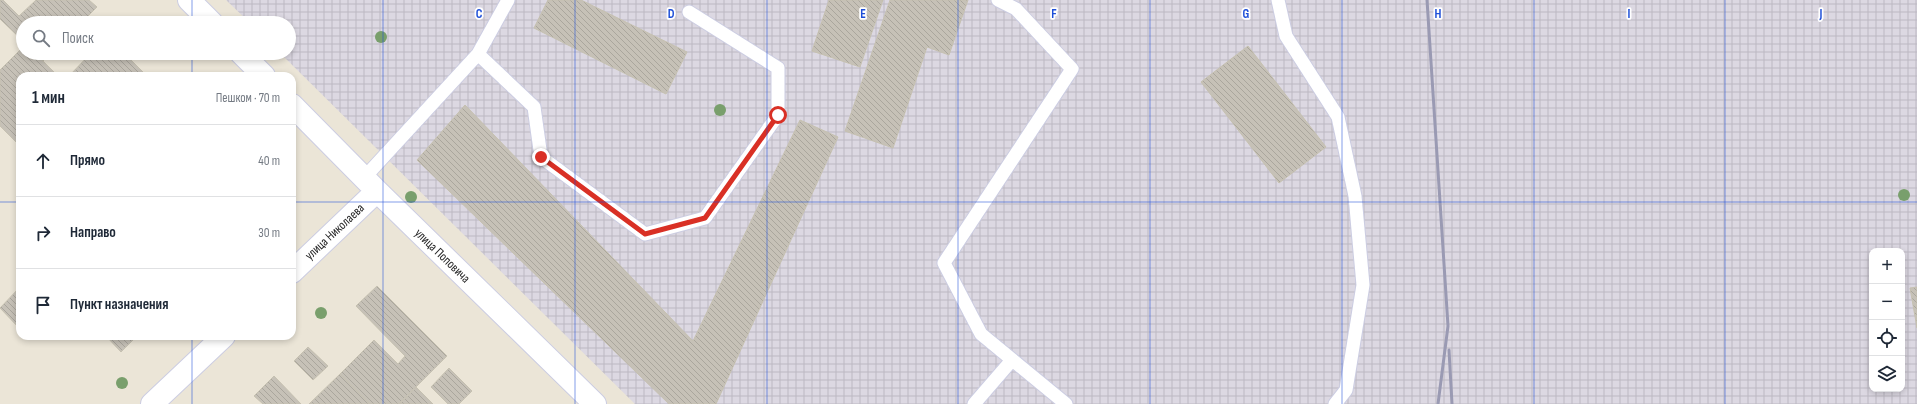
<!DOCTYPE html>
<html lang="ru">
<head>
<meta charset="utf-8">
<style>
	:root { --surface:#fff; --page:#f2f2f3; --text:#1f2937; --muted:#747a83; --line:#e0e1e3 }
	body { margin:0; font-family:"Sofia Sans Condensed",sans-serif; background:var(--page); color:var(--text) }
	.controls { position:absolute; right:12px; bottom:12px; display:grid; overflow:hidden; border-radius:8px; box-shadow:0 2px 6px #0003 }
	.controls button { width:36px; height:36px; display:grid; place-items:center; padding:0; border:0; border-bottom:1px solid var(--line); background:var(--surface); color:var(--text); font:20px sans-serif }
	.stop { position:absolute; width:12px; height:12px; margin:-9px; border:3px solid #d93025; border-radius:50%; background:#fff }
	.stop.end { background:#d93025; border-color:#fff; box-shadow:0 1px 4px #0008 }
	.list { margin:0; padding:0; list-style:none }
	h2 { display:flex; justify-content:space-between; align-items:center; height:52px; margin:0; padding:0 16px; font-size:17px }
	h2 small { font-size:13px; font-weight:400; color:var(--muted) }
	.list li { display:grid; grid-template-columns:26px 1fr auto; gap:12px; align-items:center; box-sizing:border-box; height:72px; padding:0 16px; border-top:1px solid var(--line) }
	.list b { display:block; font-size:15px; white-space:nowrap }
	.list em { font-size:13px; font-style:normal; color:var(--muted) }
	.icon { flex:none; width:22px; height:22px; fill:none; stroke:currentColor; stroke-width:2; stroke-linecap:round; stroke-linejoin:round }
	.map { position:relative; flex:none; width:1917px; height:404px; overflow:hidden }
	.search { position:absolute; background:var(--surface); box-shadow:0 2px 6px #0003; left:16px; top:16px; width:280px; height:44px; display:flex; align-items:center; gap:10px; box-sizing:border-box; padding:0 14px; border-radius:22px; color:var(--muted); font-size:15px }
	.panel { position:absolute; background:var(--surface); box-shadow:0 2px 6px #0003; left:16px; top:72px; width:280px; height:268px; border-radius:12px }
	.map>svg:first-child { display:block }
</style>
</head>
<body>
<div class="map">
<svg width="1917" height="404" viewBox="0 0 1917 404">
	<defs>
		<pattern id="industrial-grid" width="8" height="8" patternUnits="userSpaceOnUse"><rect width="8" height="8" fill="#dcd8e2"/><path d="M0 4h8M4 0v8" fill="none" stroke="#bdb9c2"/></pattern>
		<pattern id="building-back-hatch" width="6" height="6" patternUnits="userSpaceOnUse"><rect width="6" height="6" fill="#c6c1b7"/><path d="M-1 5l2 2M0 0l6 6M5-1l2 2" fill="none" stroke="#aaa69d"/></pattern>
	</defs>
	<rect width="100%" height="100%" fill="#ebe5d7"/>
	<path fill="url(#industrial-grid)" fill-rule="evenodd" d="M226,0H1917V404H635L280,53H289V23H250ZM1872,251H1902V389H1872Z"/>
	<path fill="url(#building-back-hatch)" stroke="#c6c1b1" d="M0,0H3L19,16L36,0H89L97,7L81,23H23V41L0,19Z
		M548,0H581L687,52L666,94L534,28Z
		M829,0H883L860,67L812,51Z
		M890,0H968L949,55L927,47L893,148L845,131Z
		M1248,46L1326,147L1279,183L1201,82Z
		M23,47V53H35L58,76H20V146L0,126V70Z
		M35,53H51L43,61Z
		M91,53H124L145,74L143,76H69Z
		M465,105L693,341L800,120L838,137L716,404H669L417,160Z
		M377,286L447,356L399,404H370L340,374L374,340L398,364L405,356L356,306Z
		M20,287V329L0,308Z
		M1917,287V328L1910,288Z
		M106,336H137L121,352Z
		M308,347L328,366L313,380L294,361Z
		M449,368L472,391L459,404H448L431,387Z
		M340,374L370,404H309Z
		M274,376L301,404H263L254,396Z
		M416,387L433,404H399Z"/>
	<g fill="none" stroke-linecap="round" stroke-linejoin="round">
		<g stroke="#cccde2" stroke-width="15">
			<path id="service" d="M998,0L1016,9L1072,69L944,263L981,334L1066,404
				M1278,0L1286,36L1338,117L1355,196L1363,285L1346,390L1335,404
				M478,54L534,107L541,157L645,234L705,218L778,115V68L689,12
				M364,178L478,54L508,0
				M974,404L1012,360"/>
		</g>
		<g stroke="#cccde2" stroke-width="24">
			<path id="minor" d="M189,0L212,23
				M241,53L264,76
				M292,105L377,191L595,404
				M292,272L377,191
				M152,404L224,336"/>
		</g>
		<use href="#service" stroke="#fff" stroke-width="13"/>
		<use href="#minor" stroke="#fff" stroke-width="22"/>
		<path stroke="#9a9ab3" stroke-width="3" d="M1427,0L1448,326L1438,404
			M1449,350L1452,404"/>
	</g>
	<g fill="#799f6c">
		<circle cx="381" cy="37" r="6"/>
		<circle cx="720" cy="110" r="6"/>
		<circle cx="1904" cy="195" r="6"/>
		<circle cx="411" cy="197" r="6"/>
		<circle cx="321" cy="313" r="6"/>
		<circle cx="122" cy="383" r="6"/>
	</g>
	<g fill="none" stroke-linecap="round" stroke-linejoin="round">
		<path stroke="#d93025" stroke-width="5" d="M541,157L645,234L705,218L778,115"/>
	</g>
	<path fill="none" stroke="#1d4ed8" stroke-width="1" stroke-opacity="0.55" d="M192,0V23M383,0V404M575,0V404M767,0V404M958,0V404M1150,0V404M1342,0V404M1534,0V404M1725,0V404M192,53V76M0,202H20M292,202H1917M192,336V404"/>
	<g text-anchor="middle" stroke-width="3.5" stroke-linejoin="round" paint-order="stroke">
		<g font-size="13" fill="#272727" stroke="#fff">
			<text transform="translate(334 231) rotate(-43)" y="5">улица Николаева</text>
			<text transform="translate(443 255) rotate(44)" y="5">улица Поповича</text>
		</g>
	</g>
	<g font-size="13" text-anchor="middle" font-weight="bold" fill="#1d4ed8" stroke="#fff" stroke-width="3.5" stroke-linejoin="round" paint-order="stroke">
		<text x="479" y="18">C</text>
		<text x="671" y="18">D</text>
		<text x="863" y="18">E</text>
		<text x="1054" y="18">F</text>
		<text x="1246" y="18">G</text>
		<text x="1438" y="18">H</text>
		<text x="1629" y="18">I</text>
		<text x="1821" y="18">J</text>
	</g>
</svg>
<div class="controls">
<button>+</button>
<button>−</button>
<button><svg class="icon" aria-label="locate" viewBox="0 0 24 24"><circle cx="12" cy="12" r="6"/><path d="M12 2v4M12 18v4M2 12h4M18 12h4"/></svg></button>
<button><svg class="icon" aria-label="layers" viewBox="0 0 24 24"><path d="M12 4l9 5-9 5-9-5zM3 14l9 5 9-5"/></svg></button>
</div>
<div class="stop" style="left:778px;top:115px"></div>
<div class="stop end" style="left:541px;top:157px"></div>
<div class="search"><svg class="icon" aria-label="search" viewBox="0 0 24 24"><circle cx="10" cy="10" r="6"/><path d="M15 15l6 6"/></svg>Поиск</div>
<section class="panel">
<h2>1 мин<small>Пешком · 70 m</small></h2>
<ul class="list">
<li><svg class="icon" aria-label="ahead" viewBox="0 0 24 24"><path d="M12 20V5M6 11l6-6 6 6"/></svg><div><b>Прямо</b></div><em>40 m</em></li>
<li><svg class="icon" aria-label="right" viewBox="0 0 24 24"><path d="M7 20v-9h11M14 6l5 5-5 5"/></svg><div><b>Направо</b></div><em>30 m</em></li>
<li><svg class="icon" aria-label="arrive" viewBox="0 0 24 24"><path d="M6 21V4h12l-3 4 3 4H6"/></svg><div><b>Пункт назначения</b></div></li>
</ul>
</section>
</div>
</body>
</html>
